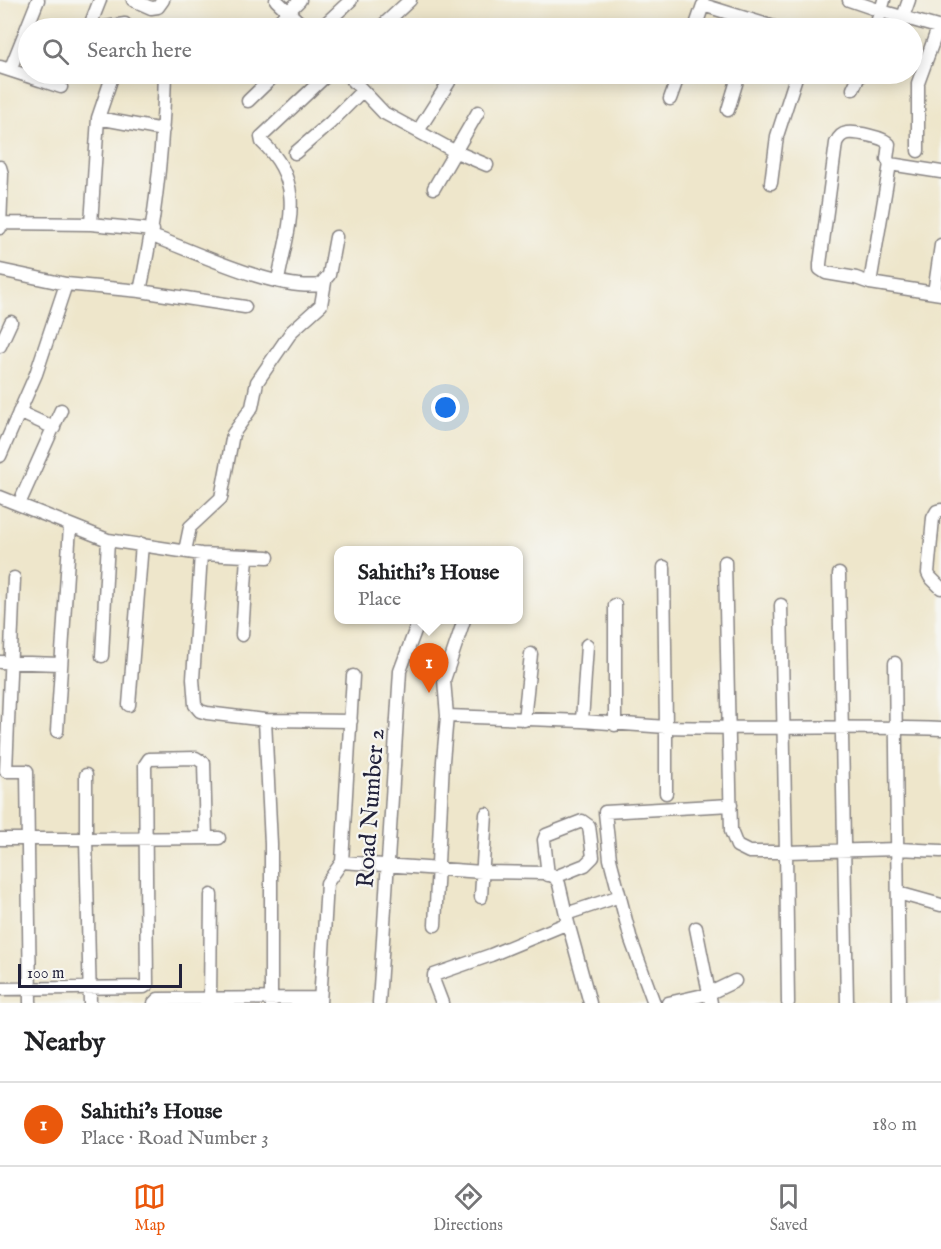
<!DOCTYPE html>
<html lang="en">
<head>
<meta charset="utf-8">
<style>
	:root { --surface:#fff; --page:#f6f6f6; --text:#202124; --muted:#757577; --line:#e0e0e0; --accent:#ea580c }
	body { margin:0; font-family:"IM FELL English",serif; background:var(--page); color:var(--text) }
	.scale { position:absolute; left:18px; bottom:15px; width:164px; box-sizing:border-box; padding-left:6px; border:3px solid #22223b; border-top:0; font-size:16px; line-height:21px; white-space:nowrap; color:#22223b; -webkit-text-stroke:4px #f6f6f2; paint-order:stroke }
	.you { position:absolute; left:446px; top:408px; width:21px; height:21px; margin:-15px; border:4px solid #fff; border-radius:50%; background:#1a73e8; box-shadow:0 0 0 9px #1a73e833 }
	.badge { display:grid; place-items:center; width:39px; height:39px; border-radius:50%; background:var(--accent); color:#fff; font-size:20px; font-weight:700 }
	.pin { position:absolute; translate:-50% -50px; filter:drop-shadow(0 2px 3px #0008) }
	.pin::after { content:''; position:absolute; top:32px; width:21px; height:18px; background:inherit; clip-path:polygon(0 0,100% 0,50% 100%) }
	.popup { position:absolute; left:334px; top:546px; width:189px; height:78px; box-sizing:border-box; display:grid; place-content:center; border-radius:12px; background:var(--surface); filter:drop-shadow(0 2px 4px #0005); font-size:20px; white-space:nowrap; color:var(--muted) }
	.popup b { font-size:22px; color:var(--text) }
	.popup::after { content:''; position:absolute; left:50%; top:100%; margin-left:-12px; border:12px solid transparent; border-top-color:var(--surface) }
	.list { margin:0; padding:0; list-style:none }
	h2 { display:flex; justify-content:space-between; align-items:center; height:78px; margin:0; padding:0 24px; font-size:26px }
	h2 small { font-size:20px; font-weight:400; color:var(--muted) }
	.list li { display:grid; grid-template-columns:39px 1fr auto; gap:18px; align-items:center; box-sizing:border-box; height:84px; padding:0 24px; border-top:2px solid var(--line) }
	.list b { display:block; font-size:22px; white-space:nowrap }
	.list p { margin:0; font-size:20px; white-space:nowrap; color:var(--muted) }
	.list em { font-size:20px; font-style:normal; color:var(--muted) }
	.icon { flex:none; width:33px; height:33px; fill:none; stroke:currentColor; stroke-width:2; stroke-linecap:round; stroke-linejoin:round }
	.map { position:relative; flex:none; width:941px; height:1003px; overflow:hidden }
	.search { position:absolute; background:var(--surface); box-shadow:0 3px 15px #0003; left:18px; right:18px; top:18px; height:66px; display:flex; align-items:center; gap:15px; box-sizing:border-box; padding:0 21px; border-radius:33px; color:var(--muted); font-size:22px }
	.sheet { height:162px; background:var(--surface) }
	nav { display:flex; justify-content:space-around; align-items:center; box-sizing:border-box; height:84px; border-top:2px solid var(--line); background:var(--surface); font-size:16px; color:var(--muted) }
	nav a { display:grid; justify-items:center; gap:3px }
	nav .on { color:var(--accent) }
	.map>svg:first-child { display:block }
</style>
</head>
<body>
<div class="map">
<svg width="941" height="1003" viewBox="0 0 941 1003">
	<rect width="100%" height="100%" fill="#f6f6f2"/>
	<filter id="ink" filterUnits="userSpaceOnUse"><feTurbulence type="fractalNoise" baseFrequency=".0167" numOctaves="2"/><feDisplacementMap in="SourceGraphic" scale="12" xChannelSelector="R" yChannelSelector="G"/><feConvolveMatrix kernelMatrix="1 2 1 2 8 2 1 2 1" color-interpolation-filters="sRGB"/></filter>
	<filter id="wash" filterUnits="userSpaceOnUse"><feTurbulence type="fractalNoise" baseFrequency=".008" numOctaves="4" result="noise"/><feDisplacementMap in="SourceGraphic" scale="24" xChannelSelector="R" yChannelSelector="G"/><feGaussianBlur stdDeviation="1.35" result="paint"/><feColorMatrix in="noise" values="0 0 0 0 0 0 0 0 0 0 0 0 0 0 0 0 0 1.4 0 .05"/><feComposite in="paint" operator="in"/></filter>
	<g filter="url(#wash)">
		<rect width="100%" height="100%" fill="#eee6cb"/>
	</g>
	<g filter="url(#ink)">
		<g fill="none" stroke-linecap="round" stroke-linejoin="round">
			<g stroke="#888483" stroke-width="15">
				<path id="minor" d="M133,0L151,8L158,7L163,0
					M276,0L305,28
					M849,0L881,11L884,0
					M903,17L909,0
					M165,27V28
					M89,28L100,0
					M99,28L125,24L124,28
					M272,28L300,0
					M321,28L351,0
					M380,28L410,0
					M695,28L703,5L777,28
					M875,28L881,11L941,28
					M0,67L40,80L41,74
					M10,70L38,0
					M113,74L98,118L91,224L153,230
					M347,74L384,113L454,151L487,165
					M40,80L61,87
					M853,89L860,74
					M670,99L679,74
					M248,101L276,74
					M728,110L739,74
					M98,118L163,130
					M418,131L449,82
					M918,151V83L938,28
					M295,153L330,123L362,91
					M0,167L2,174L0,228
					M941,172L890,164L887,159L889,144C884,137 856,132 847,133C841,134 838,138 836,143L820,264V269L826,273L856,278L870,283L941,294
					M771,183L777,136L797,74
					M434,188L478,112
					M2,223L91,224
					M152,236C196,252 275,291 320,285L329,275L336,237
					M0,270L66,284L140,291C156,218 163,148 165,74
					M276,281L279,275C289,224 306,183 262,142L261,137L328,74
					M870,283L890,164
					M140,291L245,307
					M934,293L941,245
					M0,346L11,322
					M19,412L54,428
					M0,456L36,374L66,284
					M0,497L108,540L201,554L268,557
					M19,504L61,410
					M941,510L937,511L933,518L928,573L930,577L941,588
					M185,551L190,527L221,498L233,434L252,407L257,382L292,331L321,305L325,282
					M201,554L193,679L195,705L200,711L207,713L265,720
					M725,562L731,831L737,846L749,852H786L781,605
					M839,574L847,1003
					M14,578L6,771H27L30,1003
					M242,635L247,556
					M102,656L108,540
					M0,662L60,664
					M895,663L899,1003
					M129,705L142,544
					M447,716L444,680L464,620
					M524,720L531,654
					M582,721L587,645
					M615,725V605
					M57,731L70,526
					M86,775V839L219,838
					M666,793V727C758,729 849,726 941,729
					M0,839H86L90,1003
					M342,862L482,872L545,873L555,877L559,884L568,923L590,1003
					M548,875L544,840L546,835L582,821L589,826L593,857L585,865L555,877
					M898,893L941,905
					M481,897L486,814
					M566,914L620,896
					M435,925L443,761L447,716L582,721L666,727L664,567
					M696,928L711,1003
					M0,989L144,987L147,985L145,765L149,759L196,758L204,763L206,838
					M154,1003L158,999L320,998
					M210,1003L211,895
					M271,1003V844L265,720L351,721
					M320,1003L327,883L342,862L353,676
					M379,1003L400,671L419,620
					M442,1003L434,982V975L491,955L568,923
					M654,1003L631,940L610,859L605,812L731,805
					M668,1003L708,994L735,981
					M788,1003L786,852L898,849L941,851"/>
			</g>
			<use href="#minor" stroke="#fff" stroke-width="12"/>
		</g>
	</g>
	<g text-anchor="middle" stroke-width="4.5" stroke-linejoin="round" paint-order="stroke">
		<g font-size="24" fill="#22223b" stroke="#f6f6f2">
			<text transform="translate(370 808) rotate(-86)" y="8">Road Number 2</text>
		</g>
	</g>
</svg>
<div class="scale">100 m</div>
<div class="you"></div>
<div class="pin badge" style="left:429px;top:693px">1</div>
<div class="popup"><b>Sahithi's House</b>Place</div>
<div class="search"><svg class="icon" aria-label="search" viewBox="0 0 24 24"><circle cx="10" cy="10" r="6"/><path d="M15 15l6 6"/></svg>Search here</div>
</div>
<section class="sheet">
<h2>Nearby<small></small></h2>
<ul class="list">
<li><span class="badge">1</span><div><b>Sahithi's House</b><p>Place · Road Number 3</p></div><em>180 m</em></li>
</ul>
</section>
<nav>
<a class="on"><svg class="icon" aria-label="map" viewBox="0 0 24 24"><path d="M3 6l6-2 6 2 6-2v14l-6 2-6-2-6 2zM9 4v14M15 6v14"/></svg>Map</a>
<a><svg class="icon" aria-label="directions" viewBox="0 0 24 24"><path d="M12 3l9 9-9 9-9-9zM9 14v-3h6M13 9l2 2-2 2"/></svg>Directions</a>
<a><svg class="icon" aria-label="saved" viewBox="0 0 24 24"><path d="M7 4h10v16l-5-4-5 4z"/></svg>Saved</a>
</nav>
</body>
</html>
